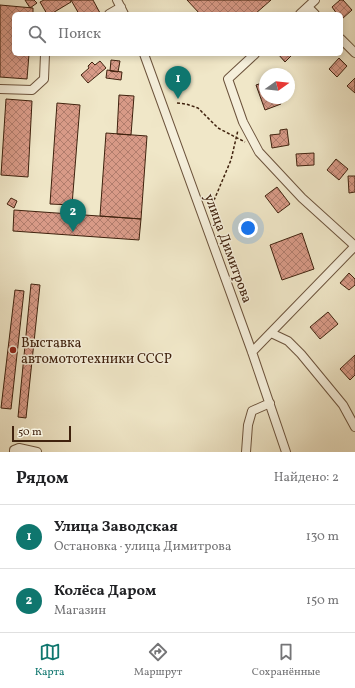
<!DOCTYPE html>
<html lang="ru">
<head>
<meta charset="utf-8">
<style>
	:root { --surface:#fff; --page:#f2f2f2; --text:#202124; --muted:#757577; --line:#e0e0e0; --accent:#0f766e }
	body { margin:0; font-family:Vollkorn,serif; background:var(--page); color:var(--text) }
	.compass { position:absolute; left:259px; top:68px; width:36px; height:36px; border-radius:50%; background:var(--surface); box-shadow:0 2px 6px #0003; rotate:75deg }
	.scale { position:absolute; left:12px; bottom:10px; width:59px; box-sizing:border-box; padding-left:4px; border:2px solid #40220e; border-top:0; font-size:11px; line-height:14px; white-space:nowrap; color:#40220e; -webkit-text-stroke:3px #f5efdb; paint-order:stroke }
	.you { position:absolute; left:248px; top:228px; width:14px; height:14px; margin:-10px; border:3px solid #fff; border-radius:50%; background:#1a73e8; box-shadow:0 0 0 6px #1a73e833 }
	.badge { display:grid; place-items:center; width:26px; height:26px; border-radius:50%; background:var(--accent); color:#fff; font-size:13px; font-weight:700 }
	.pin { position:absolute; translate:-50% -33px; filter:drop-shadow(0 1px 2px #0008) }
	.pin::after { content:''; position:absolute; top:21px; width:14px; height:12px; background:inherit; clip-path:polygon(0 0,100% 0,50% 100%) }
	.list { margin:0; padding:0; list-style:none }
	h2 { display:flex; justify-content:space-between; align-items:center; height:52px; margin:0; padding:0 16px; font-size:17px }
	h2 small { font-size:13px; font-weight:400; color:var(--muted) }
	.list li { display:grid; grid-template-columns:26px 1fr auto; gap:12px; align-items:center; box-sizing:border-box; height:64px; padding:0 16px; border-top:1px solid var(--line) }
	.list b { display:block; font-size:15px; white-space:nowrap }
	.list p { margin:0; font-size:13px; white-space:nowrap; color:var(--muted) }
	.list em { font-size:13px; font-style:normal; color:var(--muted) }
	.icon { flex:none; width:22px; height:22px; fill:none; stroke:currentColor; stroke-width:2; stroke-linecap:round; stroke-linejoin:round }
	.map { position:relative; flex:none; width:355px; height:452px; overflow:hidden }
	.search { position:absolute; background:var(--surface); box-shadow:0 2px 6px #0003; left:12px; right:12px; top:12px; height:44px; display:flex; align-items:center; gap:10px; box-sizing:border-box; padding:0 14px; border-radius:6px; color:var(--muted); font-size:15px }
	.sheet { height:180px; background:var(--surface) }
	nav { display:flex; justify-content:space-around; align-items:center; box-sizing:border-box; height:56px; border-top:1px solid var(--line); background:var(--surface); font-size:11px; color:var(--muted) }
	nav a { display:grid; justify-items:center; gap:2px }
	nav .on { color:var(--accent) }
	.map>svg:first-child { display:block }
</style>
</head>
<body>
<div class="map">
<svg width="355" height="452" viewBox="0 0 355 452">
	<defs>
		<pattern id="building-cross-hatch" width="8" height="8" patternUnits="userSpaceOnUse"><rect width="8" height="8" fill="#d89a87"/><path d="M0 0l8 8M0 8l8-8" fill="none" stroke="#b17d6d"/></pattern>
	</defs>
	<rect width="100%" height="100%" fill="#f0e7c8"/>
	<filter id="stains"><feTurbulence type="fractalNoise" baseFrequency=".005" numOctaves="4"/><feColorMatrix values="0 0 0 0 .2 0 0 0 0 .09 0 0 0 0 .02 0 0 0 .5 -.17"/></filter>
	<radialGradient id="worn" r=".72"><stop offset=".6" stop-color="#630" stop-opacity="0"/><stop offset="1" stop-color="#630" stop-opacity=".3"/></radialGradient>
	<path fill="url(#building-cross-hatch)" stroke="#40220e" d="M25,0H34L37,3L30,8Z
		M44,0H70L71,2L51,14H47L40,2Z
		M71,0H93L100,13L79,14Z
		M187,0H271L255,14H200Z
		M340,0H343L352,10L342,19L341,14H337L332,7Z
		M0,5L33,8V14H14V54H29L27,79L0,77Z
		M278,54H293L285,62Z
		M339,58L347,66L337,77L329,69Z
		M111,60L120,61L118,72L110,71Z
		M100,61L106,68L88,83L81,75L89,68L88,66L92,62L95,65Z
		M107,70L122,72L121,80L106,78Z
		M355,78V93L347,86Z
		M265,82V98H279L281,104L265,110L256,85Z
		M119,95L134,96L131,135L117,134Z
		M6,99L32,101L28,177L1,175Z
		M57,103L80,105L72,205L50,204Z
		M287,129L289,145L272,148L270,135L280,134V130Z
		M106,133L147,136L141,219L100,216Z
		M314,153V165L297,166L296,154Z
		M336,159L348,169L339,180L327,170Z
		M348,176H355V192L349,193Z
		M277,187L290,204L278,213L265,196Z
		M11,198L17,201L14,208L7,204Z
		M14,210L141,219L139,240L13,231Z
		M302,233L314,269L282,280L270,245Z
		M349,273L355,279V285L349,290L340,283Z
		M31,284L40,285L26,418L18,417Z
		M15,290L24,291L11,409L1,408Z
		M328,312L338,324L320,339L310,327Z
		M355,355V375L350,380L340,369Z"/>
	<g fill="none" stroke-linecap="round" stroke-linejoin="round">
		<g stroke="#6c533c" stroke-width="10">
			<path id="minor" d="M117,0L124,14
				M308,7L315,14
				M109,14L121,7
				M300,14L315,0
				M341,39L355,53
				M144,54L252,352L286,452
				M255,54L228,79L243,122L259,152L302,198L355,246
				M0,89L32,90L44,79L45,54
				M271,333L288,341L301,354L343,405L355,427
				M252,352L355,246
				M14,452V450L19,448L37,452
				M246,452L248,425L252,411L270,403"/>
		</g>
		<path stroke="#40220e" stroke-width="1.5" stroke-dasharray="3 2" stroke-linecap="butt" d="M177,103L186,104L198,108L218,128L245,142
			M212,205L231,160L238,130"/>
		<use href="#minor" stroke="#f5efdb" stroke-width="8"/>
	</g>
	<circle fill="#8f2418" stroke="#f5efdb" stroke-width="1.5" cx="13" cy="350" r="4"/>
	<g text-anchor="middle" stroke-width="3" stroke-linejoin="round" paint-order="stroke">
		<g font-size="14" fill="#40220e" stroke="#f5efdb">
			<text transform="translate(229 248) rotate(70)" y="5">улица Димитрова</text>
		</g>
		<g font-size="14" fill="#40220e" stroke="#f5efdb" text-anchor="start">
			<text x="21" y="347">Выставка<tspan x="21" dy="16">автомототехники СССР</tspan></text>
		</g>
	</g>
	<rect width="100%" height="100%" filter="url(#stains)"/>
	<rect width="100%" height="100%" fill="url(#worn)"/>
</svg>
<svg class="compass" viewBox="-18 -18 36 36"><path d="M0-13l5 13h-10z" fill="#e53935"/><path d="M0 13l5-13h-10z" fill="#757577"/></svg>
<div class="scale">50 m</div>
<div class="you"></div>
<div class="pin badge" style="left:178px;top:99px">1</div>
<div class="pin badge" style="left:73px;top:232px">2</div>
<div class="search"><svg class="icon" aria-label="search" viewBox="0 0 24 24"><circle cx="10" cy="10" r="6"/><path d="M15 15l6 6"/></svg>Поиск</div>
</div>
<section class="sheet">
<h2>Рядом<small>Найдено: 2</small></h2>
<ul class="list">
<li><span class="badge">1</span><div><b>Улица Заводская</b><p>Остановка · улица Димитрова</p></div><em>130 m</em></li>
<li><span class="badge">2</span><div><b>Колёса Даром</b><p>Магазин</p></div><em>150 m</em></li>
</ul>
</section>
<nav>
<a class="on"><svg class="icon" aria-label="map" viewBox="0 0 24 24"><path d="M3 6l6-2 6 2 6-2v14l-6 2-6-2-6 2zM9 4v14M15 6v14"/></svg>Карта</a>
<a><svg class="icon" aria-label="directions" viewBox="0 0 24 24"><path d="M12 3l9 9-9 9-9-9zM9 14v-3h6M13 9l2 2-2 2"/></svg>Маршрут</a>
<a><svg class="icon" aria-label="saved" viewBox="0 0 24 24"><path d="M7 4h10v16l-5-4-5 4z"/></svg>Сохранённые</a>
</nav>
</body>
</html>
